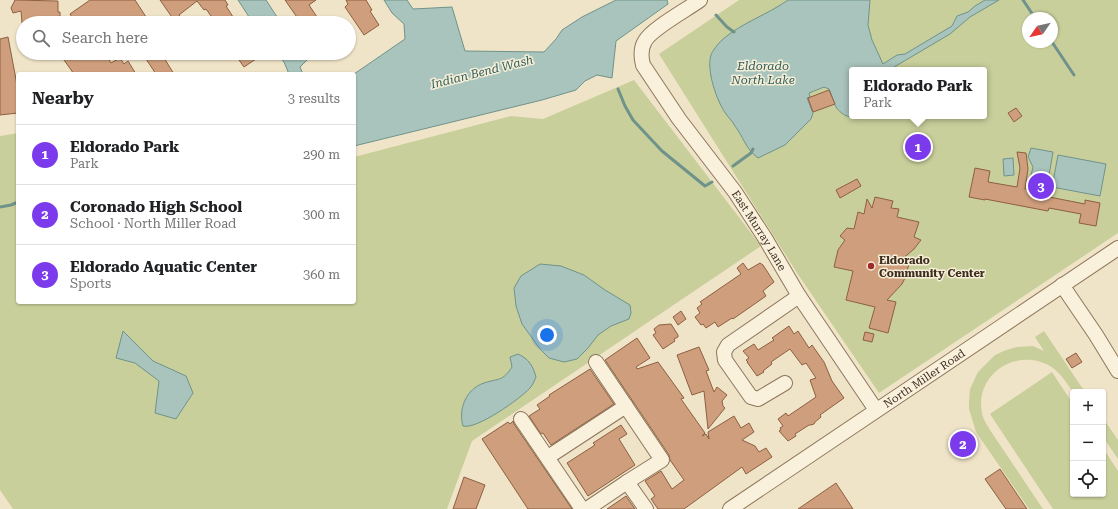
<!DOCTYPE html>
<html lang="en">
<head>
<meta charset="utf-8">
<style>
	:root { --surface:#fff; --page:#f2f2f2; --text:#202124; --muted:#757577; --line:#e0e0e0; --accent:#7c3aed }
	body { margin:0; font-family:"Roboto Serif",serif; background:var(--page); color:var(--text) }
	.controls { position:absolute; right:12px; bottom:12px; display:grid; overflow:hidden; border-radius:4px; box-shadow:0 1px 3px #0004 }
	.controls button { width:36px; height:36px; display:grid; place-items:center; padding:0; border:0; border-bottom:1px solid var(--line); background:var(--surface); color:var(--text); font:20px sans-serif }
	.compass { position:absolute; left:1022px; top:12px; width:36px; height:36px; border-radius:50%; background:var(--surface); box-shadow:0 1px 3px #0004; rotate:236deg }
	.you { position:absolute; left:547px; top:335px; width:14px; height:14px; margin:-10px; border:3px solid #fff; border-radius:50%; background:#1a73e8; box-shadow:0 0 0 6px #1a73e833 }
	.badge { display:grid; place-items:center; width:26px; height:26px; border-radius:50%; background:var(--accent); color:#fff; font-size:13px; font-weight:700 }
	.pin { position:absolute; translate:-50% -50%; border:2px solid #fff; box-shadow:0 1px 4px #0006 }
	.popup { position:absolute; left:849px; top:67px; width:138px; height:52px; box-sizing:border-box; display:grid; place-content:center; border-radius:4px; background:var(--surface); filter:drop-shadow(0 1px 3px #0005); font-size:13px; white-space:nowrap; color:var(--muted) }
	.popup b { font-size:15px; color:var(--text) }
	.popup::after { content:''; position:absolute; left:50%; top:100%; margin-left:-8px; border:8px solid transparent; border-top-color:var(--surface) }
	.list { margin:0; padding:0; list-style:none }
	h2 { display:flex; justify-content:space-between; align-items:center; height:52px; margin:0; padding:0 16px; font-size:17px }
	h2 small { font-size:13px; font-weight:400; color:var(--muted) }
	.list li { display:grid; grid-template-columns:26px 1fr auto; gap:12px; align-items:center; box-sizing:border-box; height:60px; padding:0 16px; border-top:1px solid var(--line) }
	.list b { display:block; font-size:15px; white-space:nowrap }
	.list p { margin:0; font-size:13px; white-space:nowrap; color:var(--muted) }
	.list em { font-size:13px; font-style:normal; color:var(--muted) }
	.icon { flex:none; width:22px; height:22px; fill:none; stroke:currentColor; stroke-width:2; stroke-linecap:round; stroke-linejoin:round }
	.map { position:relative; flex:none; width:1118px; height:509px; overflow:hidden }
	.search { position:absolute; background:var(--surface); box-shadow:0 1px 3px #0004; left:16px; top:16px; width:340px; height:44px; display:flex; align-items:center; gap:10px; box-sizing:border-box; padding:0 14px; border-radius:22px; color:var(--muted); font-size:15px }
	.panel { position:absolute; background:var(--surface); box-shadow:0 1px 3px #0004; left:16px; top:72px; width:340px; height:232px; border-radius:4px }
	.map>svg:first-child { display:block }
</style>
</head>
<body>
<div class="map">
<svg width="1118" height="509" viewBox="0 0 1118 509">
	<rect width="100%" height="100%" fill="#f0e4c8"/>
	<path fill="#c9cf9b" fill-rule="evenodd" d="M739,0H1118V233L879,393L797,273L659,54ZM1028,18H1052V42H1028ZM852,70H984V116H852Z
		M634,80L761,246L472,441L447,509H13L0,490V136L18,133V302H354V157L511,116L543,119Z
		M1044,331L1085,392H1073C1067,384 1062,375 1053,368C1020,345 974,373 982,413C983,419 987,425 990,430L1043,509H1029L976,432L969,409V401L970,389L978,372L995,355L1006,350L1017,347L1033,346L1044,351L1035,337Z
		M1052,372L1073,404V494H1103V448L1118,471V509H1053L990,414Z
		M1103,418L1118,440V459L1103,437Z"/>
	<path fill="#a9c4bc" stroke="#6f938a" d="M238,0H266L281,23H253Z
		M384,0H407L413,9L452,7L465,51L544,52L556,39L562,30L582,17L616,0H667L668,4L616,41L612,78L597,75L585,81L576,90L542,100L354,146V74L405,39L404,24L392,13Z
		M788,0H870L868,25L872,40L883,64L897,55L905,54L952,26L957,16L968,12L975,6L985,0H999L970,17L950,34L889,70H852V116H879C865,120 845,121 836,107C833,102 832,95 829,89L824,87L809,93L810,97L807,98L813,113L811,119L785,145L758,158C745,148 744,138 735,126C733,122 729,118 726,114C717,102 706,70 711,55C712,51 719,43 722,40C741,23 767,15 788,0Z
		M276,53H302L307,60L300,67L303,74H289L284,62Z
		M1031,148L1053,152L1048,181L1053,182L1058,155L1106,164L1100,196L1031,183V175L1033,167L1028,157Z
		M1013,158L1014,175L1004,176L1003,159Z
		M540,264L561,266L584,275L605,290L630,305L631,313L629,319L611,326L598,335L588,348L577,359L564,362L549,358L540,349L522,324L516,306L514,288L521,276Z
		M123,331L153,361L186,376L193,393L176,419L155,413L159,381L135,363L116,358Z
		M518,354C529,359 533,366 536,377C534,381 533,385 530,388C520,399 476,430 463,426C458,409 466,389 484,383C499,378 502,382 512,367L510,357Z"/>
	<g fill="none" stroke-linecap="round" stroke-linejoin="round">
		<path stroke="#6f938a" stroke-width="3" d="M1023,0L1035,18
			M716,15L727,27L734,32
			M1052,42L1074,75
			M618,89L625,106L633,120L662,151L705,186L712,182
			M733,166L751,153L753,149
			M0,207L11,205L18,202"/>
	</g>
	<path fill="#cf9f7d" stroke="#8d5f41" d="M15,0L58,1V12H60V23H22L21,11L13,13L11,8Z
		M90,0H135L150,23H76L70,14Z
		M160,0H225L228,5L226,6L237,23H216L206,9L204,10L197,1L179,15L184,23H176Z
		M285,0H316L309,5L321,23H301Z
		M346,0H366L372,10L370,11L379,25L364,35L345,7L348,4Z
		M8,37L18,90V113L0,115V39Z
		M59,53H105L111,63L120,58L124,64L128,61L136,74H74Z
		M142,53H161L174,74H156Z
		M234,53H265L244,67Z
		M829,90L835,104L813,112L808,98Z
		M1016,108L1022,116L1014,122L1008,113Z
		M1017,152L1026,153L1028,169L1025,189L1045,192L1044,196L1085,204V200L1100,203L1096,226L1079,223L1081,214L1049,208L1048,211L985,199V200L969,197L975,168L990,171L988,182L1017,187L1020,168Z
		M857,179L861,186L840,198L836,190Z
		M875,197L893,201L891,208L899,209L897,217L919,222L914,237L921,240L914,249L900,261L909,264L906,274H907L902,284L887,300L896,302L888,333L869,328L875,307L846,300L853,271L834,267L838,250L845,240L840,236L847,228L854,229L858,212L864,214L867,199L872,208Z
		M743,263L748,270L760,263L763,265L774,282L763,291L766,296L733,319L732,318L718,327L715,322L706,328L703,324L701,325L695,317L700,313L697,308L702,304L700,302L741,274L737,268Z
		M681,311L686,319L678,325L673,317Z
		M671,324L678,335V337L674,339L675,341L663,349L653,335L656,333L654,329L659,325Z
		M789,326L794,334L798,331L809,348L812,345L824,362L832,381L844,398L820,415L821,417L815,422L814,424L811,425H809L795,434L796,436L788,441L779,431L781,430L780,428L783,426L778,419L786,413L788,416L816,397L810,380L816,378L806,363L802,365L790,349L771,362L772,364L763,371L764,372L757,376L747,362H748L746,360L749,358L743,351L754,344L758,350L774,340L772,338Z
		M865,332L874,334L872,342L863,340Z
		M637,338L650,358L636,367L637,369L658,362L684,398L681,399L705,433L702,436L706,434L709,439L708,432L734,416L741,428L749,423L754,432L742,440L755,446L759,452L766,448L772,457L746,474L742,467L684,509H658L651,499L655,496L645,481L661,471L672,489L684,480L670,460L669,455L605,360Z
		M699,347L709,370L706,371L714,392L717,387L727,395L722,401L723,406L725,408L708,429L704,391L692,395L677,355Z
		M1076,353L1082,362L1072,368L1066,359Z
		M590,369L614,404L551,445L543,433L541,434L529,416L540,409L537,405L550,396L549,395Z
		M513,421L514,424L572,509H528L482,439L508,422L510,424Z
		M621,425L627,434L619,439L635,465L588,496L567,463L595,445L593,443Z
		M1000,469L1027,509H1006L985,479Z
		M464,477L485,485L476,509H453Z
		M836,483L853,509H798Z
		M626,496L635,509H607Z"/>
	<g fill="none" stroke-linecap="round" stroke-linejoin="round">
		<g stroke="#8d765c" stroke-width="16">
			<g id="minor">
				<path id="s1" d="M700,0C688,9 651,29 645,41C640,49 641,57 643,65L679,119L735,192L765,238L799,296L876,410"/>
				<path d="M1062,285L1096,335L1118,371"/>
				<path d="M596,362L662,460L627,482L646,509"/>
				<path d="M785,383L758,399L751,397L725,360L724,352L728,345L799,296"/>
				<path d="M521,419L582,509"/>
				<path d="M548,457L626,406"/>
				<path d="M587,509L627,482"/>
				<path id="s2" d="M730,509L1118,248"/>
			</g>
		</g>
		<use href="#minor" stroke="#faf1dc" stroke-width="14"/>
	</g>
	<circle fill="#9e2a2b" stroke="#f7eed8" stroke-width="1.5" cx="871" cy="266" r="4"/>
	<g text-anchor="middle" stroke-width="3" stroke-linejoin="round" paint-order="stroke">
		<g font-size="11" fill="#3d2e20" stroke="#f7eed8">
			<text dy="4" stroke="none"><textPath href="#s1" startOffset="296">East Murray Lane</textPath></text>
			<text dy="4" stroke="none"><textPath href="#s2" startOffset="234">North Miller Road</textPath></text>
		</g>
		<g font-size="11" font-weight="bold" fill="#3d2e20" stroke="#f7eed8" text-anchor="start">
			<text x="879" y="264">Eldorado<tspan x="879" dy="13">Community Center</tspan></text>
		</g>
		<g font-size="12" font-style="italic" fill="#2f5d5a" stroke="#f7eed8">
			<text x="763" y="70">Eldorado<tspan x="763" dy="14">North Lake</tspan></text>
			<text transform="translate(482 72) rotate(-14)" y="4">Indian Bend Wash</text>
		</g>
	</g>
</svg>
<div class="controls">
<button>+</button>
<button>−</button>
<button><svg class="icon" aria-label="locate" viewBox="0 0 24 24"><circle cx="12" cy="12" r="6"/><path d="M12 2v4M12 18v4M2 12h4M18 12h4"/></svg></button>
</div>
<svg class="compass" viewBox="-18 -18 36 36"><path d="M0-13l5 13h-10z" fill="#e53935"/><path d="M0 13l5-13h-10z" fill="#757577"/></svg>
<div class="you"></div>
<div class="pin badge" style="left:918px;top:147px">1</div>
<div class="popup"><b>Eldorado Park</b>Park</div>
<div class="pin badge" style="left:963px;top:444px">2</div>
<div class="pin badge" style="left:1041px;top:186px">3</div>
<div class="search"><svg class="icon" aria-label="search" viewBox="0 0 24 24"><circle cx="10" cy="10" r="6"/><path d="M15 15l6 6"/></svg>Search here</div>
<section class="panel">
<h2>Nearby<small>3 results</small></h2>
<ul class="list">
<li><span class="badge">1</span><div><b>Eldorado Park</b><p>Park</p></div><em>290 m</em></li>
<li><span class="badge">2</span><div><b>Coronado High School</b><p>School · North Miller Road</p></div><em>300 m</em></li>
<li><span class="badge">3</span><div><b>Eldorado Aquatic Center</b><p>Sports</p></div><em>360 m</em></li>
</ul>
</section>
</div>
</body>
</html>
